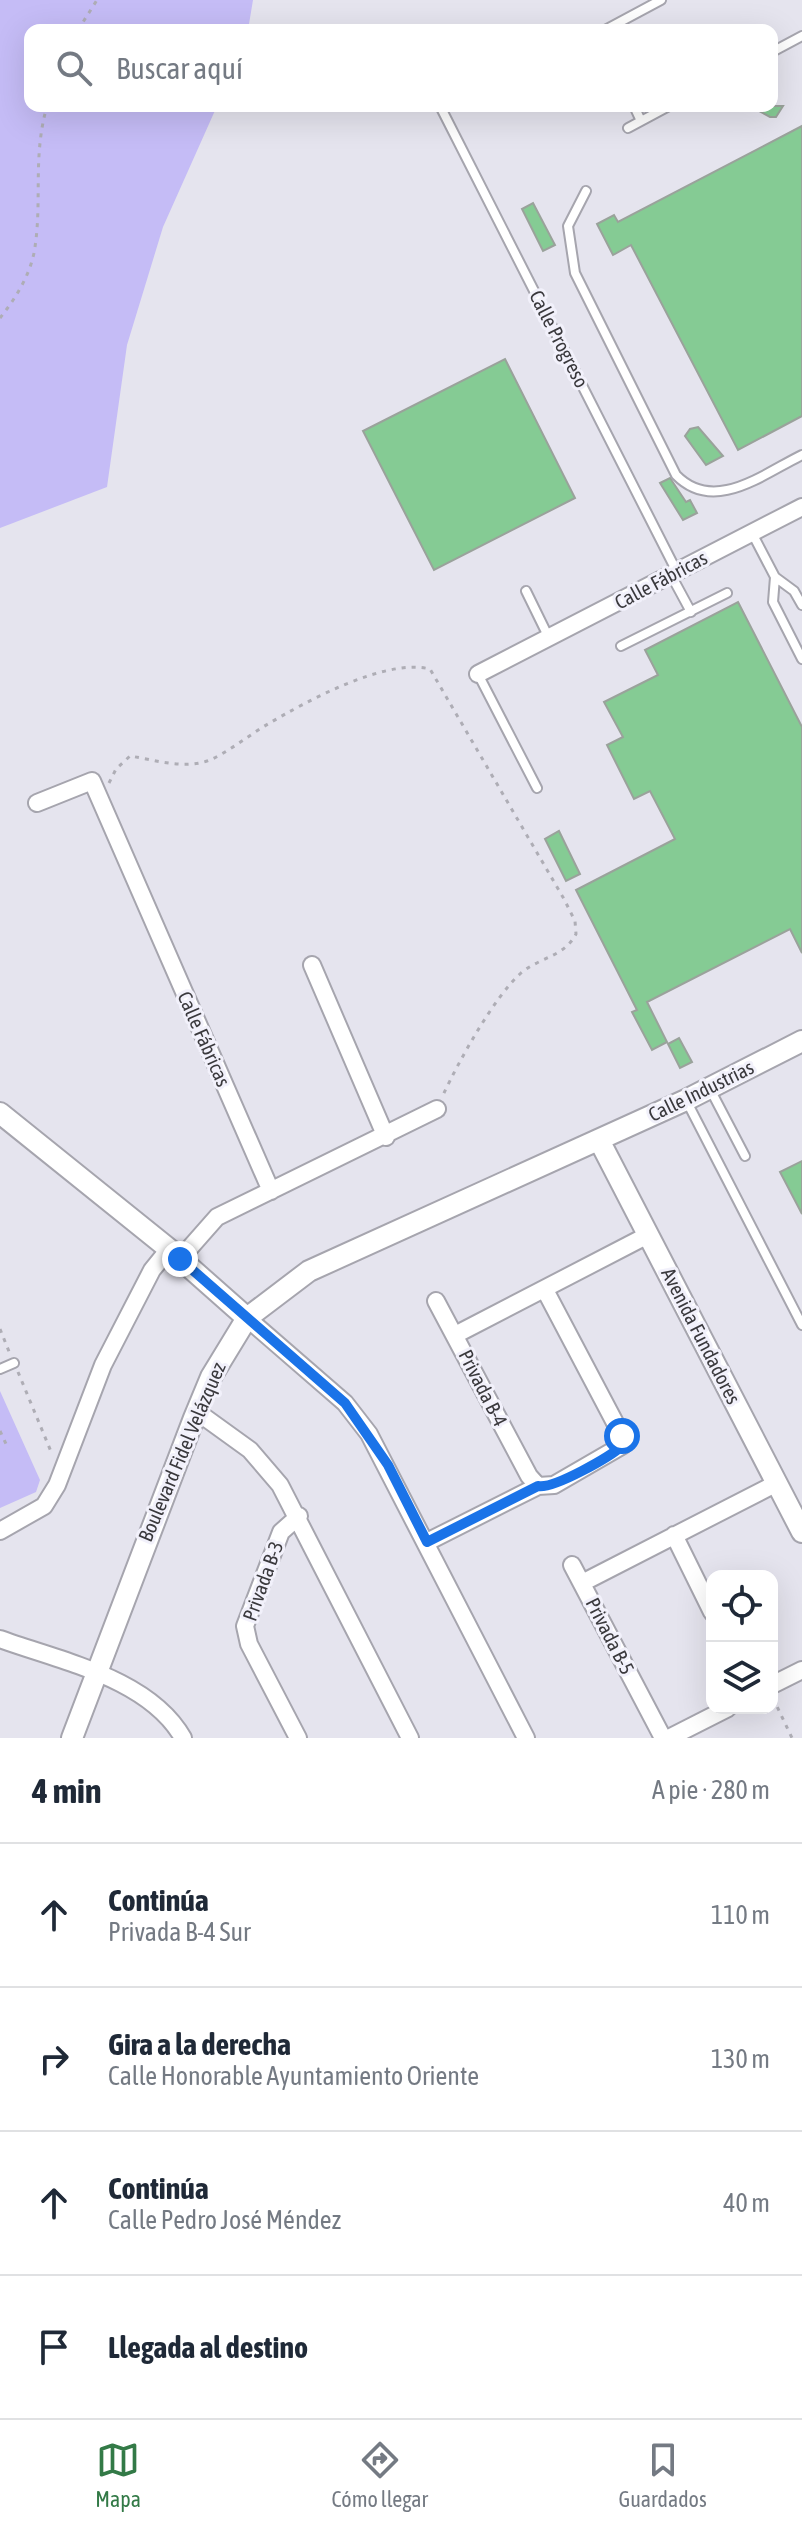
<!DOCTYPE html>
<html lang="es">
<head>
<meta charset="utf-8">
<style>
	:root { --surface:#fff; --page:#f2f2f3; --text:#1f2937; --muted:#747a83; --line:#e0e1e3; --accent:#337a47 }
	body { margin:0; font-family:"Asap Condensed",sans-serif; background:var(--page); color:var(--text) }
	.controls { position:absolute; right:24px; bottom:24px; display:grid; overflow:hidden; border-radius:16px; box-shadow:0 8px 32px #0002 }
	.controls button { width:72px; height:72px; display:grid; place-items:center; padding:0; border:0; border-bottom:2px solid var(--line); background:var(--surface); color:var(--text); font:40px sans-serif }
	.stop { position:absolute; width:24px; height:24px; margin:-18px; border:6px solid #1a73e8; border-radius:50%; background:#fff }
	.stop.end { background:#1a73e8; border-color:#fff; box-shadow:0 2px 8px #0008 }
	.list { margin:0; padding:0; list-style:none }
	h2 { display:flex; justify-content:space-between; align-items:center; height:104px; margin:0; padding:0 32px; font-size:34px }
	h2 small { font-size:26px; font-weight:400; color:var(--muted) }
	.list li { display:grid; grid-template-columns:52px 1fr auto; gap:24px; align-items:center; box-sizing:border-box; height:144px; padding:0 32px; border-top:2px solid var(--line) }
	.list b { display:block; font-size:30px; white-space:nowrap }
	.list p { margin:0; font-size:26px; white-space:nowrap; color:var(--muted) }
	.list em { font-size:26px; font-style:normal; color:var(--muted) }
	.icon { flex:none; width:44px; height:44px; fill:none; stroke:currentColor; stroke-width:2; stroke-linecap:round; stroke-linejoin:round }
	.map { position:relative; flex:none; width:802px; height:1738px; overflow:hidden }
	.search { position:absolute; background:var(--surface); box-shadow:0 8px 32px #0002; left:24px; right:24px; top:24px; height:88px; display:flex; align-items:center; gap:20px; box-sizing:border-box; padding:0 28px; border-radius:16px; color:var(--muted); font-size:30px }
	.sheet { height:680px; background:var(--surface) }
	nav { display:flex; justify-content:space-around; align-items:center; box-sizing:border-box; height:112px; border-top:2px solid var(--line); background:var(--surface); font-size:22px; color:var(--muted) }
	nav a { display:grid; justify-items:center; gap:4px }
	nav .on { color:var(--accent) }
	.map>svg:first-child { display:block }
</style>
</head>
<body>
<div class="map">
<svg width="802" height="1738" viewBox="0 0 802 1738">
	<rect width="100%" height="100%" fill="#e5e4ee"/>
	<path fill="#c5bcf6" d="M0,0H253L248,30H30V106H217L163,227L127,345L107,487L0,528Z
		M0,1391L40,1480L36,1492L0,1508Z"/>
	<path fill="#85cb94" stroke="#9aa29b" stroke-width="2" d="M750,106H783L776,117H770Z
		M802,126V416L738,450L631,245L613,255L597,224L614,215L618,222Z
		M533,203L555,245L543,251L522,209Z
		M505,359L575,498L434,570L363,431Z
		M698,427L723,456L706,465L685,436L690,429Z
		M670,478L686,502L690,500L697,513L683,520L660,483Z
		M738,602L802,727V953L790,929L647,1002L667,1042L652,1050L632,1012L637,1010L576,890L675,839L650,791L634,799L607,745L623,737L604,702L658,675L645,650Z
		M559,831L580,874L566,881L545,839Z
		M679,1038L692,1062L680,1068L668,1044Z
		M802,1161V1214L780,1172Z"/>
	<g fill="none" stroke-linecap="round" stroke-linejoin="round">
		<g stroke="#a6a5ae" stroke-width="12">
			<path id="service" d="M605,30L661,0
				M772,52L802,36
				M440,106L677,572
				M634,106L641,121
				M628,128L669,106
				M586,191L568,226L575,273L676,475C714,514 763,474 802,455
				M752,533L775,577L773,602L802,659
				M671,575L691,612
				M775,577L794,591L802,605
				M526,591L549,638
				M621,646L727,593
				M478,674L537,788
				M710,1089L745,1156
				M687,1102L802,1325
				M0,1369L14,1363"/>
		</g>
		<g stroke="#a6a5ae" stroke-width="20">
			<path id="minor" d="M478,674L802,507
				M37,803L92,781L271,1191
				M312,965L386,1137
				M180,1259L217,1217L437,1109
				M436,1301L529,1476L538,1486
				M247,1318L345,1403L369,1434L526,1738
				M455,1335L648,1235
				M196,1411L250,1450L280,1485L410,1738
				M0,1531L44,1506L57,1485L103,1365L152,1270L169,1249
				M674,1535L712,1612
				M427,1542L538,1486L554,1485L623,1445L622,1436L545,1290
				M572,1565L663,1738
				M582,1583L777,1483
				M0,1639C60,1661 149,1678 183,1738
				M772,1685L802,1670
				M298,1738L249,1644L245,1626L281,1532L299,1516
				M669,1738L728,1708"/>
		</g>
		<g stroke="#a6a5ae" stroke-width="24">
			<path id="tertiary" d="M0,1113L169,1249L247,1318
				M599,1140L802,1532
				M72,1738L194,1418L211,1377L247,1318L309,1271L686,1100L802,1041"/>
		</g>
		<path stroke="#aeadb5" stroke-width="3" stroke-dasharray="4 6" stroke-linecap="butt" d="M78,30L97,0
			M0,318C15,299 29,277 34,253C43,203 32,158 47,106
			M109,783L116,769L130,756C155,760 185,770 210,760C230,751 249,735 268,724C307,701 385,658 430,669L564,899L575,921L576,934C564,957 540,957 521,973C494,997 459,1061 443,1095
			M0,1329L10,1354
			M18,1372L52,1454
			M0,1431L7,1446
			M773,1698L792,1738"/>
		<use href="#service" stroke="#fff" stroke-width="8"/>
		<use href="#minor" stroke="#fff" stroke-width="16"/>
		<use href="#tertiary" stroke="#fff" stroke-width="20"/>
	</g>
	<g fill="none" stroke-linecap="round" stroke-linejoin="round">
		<path stroke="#1a73e8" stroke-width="10" d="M180,1259L345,1403L388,1465L427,1542L538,1486C554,1489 610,1457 623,1445L622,1436"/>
	</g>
	<g text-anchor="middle" stroke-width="6" stroke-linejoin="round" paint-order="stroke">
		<g font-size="20" fill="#3a393d" stroke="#f2f1fb">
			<text transform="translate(559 339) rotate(63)" y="7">Calle Progreso</text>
			<text transform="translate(661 580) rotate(-28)" y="7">Calle Fábricas</text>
			<text transform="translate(204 1039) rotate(66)" y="7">Calle Fábricas</text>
			<text transform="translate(701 1091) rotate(-26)" y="7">Calle Industrias</text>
			<text transform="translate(701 1336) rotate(63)" y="7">Avenida Fundadores</text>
			<text transform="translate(483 1388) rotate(63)" y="7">Privada B-4</text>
			<text transform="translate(182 1452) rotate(-67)" y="7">Boulevard Fidel Velázquez</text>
			<text transform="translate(263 1581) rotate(-70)" y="7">Privada B-3</text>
			<text transform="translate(610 1636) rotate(63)" y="7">Privada B-5</text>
		</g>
	</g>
</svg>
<div class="controls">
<button><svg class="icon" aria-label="locate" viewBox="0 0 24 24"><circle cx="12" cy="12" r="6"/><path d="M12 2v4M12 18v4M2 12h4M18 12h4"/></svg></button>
<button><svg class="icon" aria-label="layers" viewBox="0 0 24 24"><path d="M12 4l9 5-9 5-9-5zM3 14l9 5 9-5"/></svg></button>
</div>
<div class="stop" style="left:622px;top:1436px"></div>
<div class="stop end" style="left:180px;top:1259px"></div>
<div class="search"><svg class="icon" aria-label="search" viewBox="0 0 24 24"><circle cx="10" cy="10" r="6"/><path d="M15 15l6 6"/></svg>Buscar aquí</div>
</div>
<section class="sheet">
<h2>4 min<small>A pie · 280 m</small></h2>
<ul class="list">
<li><svg class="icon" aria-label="ahead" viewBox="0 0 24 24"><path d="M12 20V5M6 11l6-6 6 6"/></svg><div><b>Continúa</b><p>Privada B-4 Sur</p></div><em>110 m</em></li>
<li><svg class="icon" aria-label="right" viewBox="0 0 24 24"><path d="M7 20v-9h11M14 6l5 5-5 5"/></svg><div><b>Gira a la derecha</b><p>Calle Honorable Ayuntamiento Oriente</p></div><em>130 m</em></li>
<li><svg class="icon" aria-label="ahead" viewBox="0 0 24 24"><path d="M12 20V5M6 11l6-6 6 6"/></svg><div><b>Continúa</b><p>Calle Pedro José Méndez</p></div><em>40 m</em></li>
<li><svg class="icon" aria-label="arrive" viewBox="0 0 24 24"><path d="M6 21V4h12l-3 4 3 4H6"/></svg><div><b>Llegada al destino</b></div></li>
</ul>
</section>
<nav>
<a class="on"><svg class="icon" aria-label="map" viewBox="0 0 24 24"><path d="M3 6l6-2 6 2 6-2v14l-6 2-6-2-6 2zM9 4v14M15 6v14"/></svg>Mapa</a>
<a><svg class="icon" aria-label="directions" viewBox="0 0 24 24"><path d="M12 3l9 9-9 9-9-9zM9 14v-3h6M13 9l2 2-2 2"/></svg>Cómo llegar</a>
<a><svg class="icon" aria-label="saved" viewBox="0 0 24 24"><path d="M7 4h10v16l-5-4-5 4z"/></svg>Guardados</a>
</nav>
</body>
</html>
